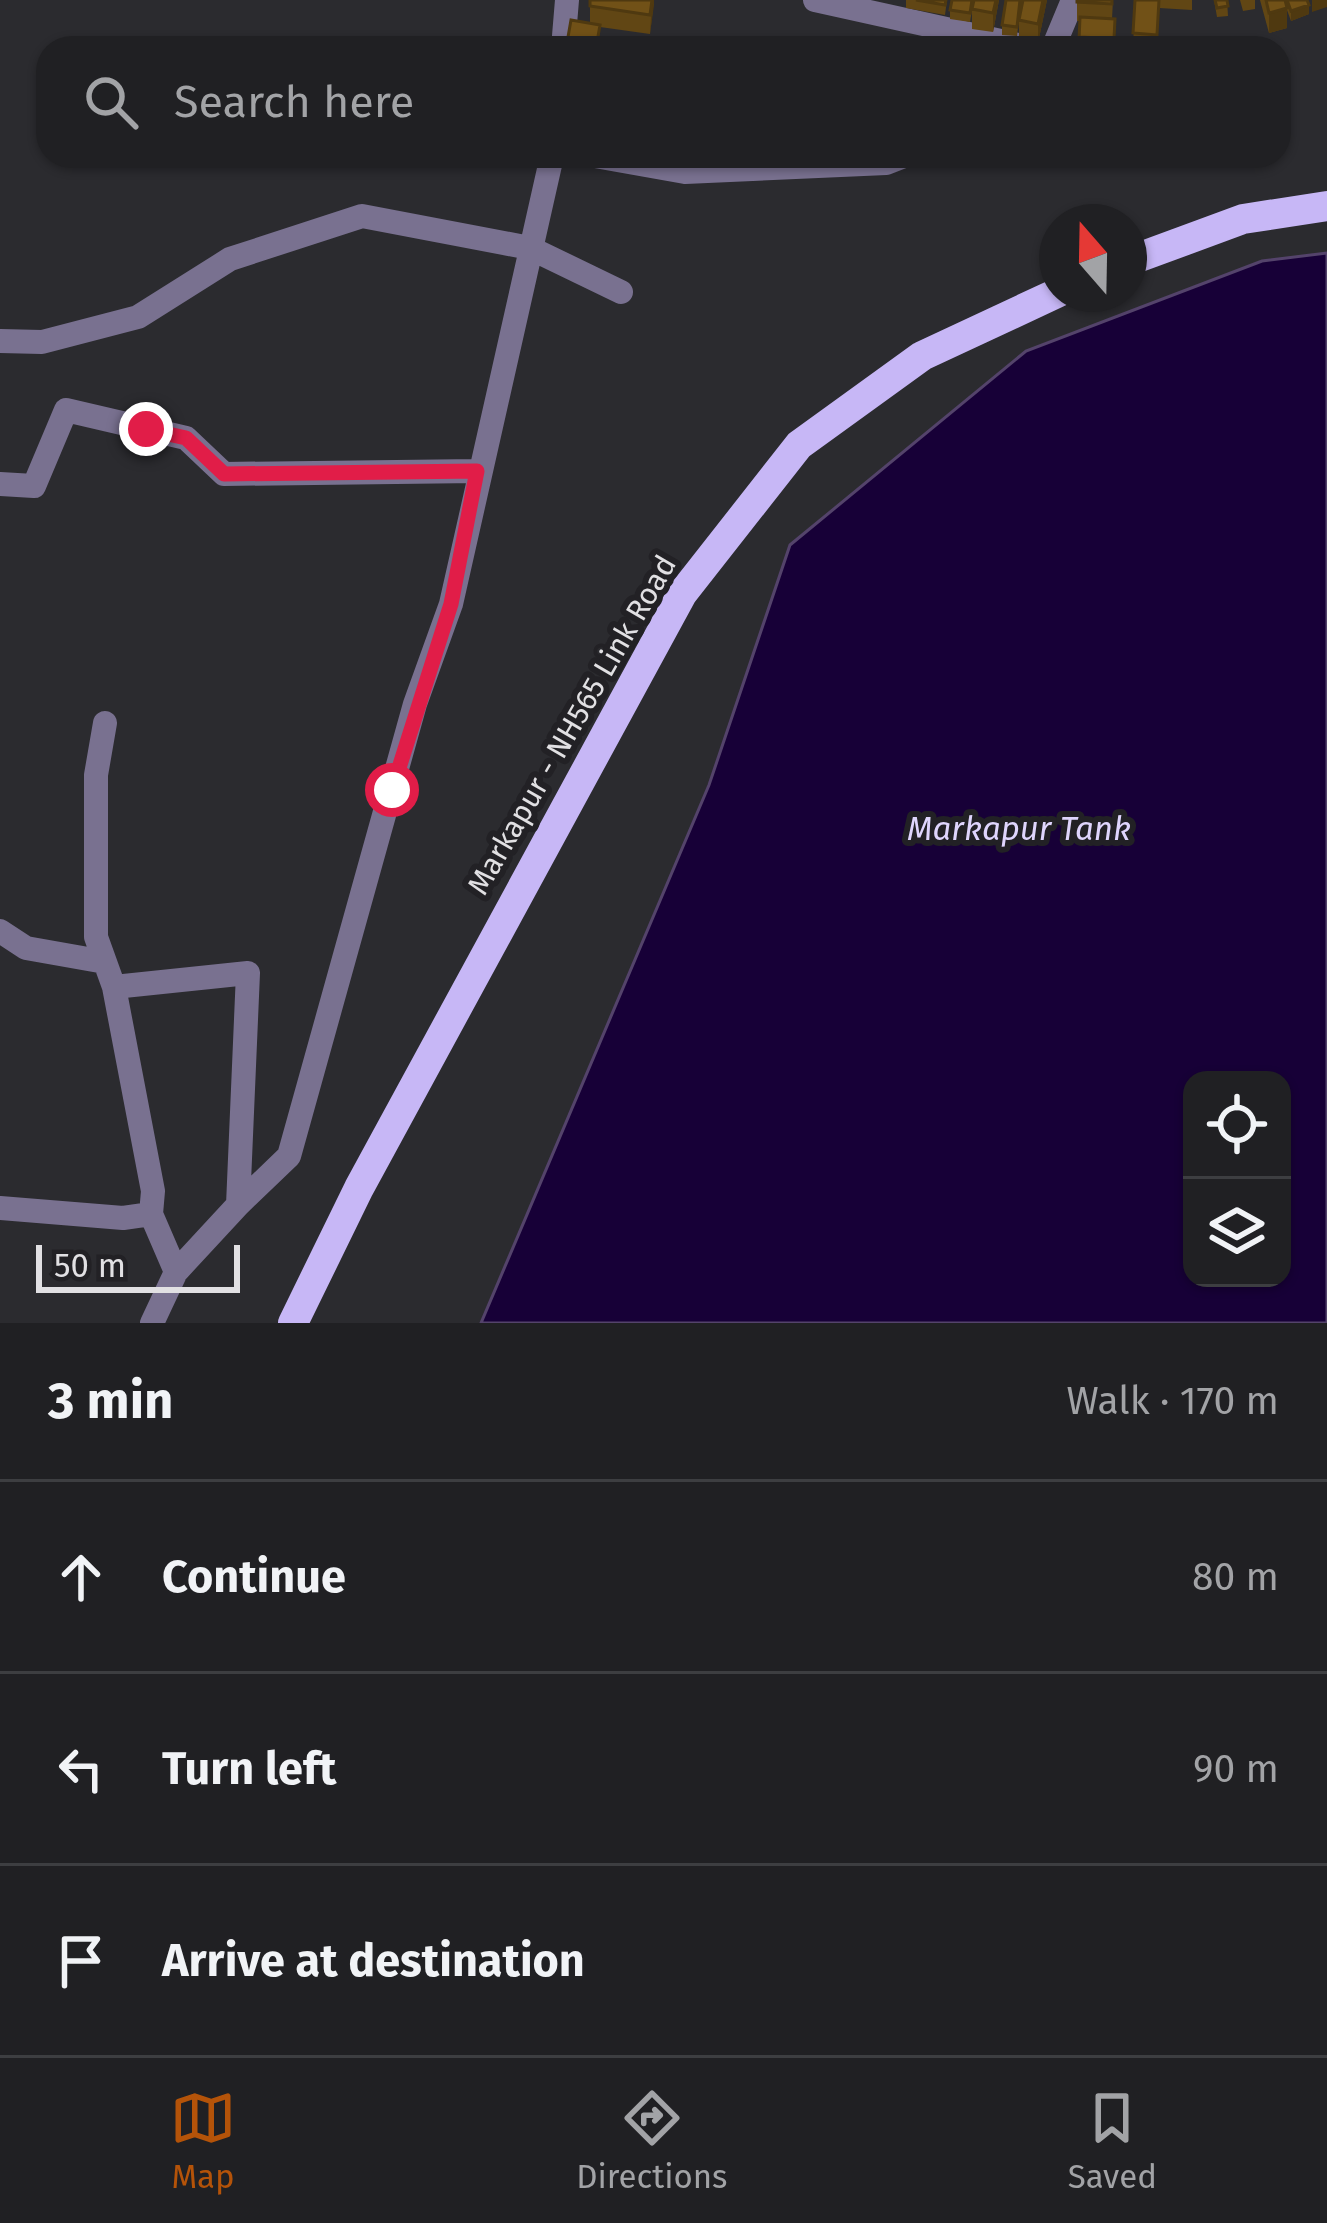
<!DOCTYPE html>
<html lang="en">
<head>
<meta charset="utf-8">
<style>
	:root { --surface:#202023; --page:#28282b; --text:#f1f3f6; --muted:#a2a3a6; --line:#3d3e41; --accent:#b45309 }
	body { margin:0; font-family:"Fira Sans",sans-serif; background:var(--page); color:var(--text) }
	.controls { position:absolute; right:36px; bottom:36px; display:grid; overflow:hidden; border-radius:24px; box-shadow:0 3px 9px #0004 }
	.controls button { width:108px; height:108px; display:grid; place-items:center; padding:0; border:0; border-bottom:3px solid var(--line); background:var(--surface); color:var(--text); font:60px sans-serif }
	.compass { position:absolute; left:1039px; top:204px; width:108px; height:108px; border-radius:50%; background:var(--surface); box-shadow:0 3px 9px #0004; rotate:340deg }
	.scale { position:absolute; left:36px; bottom:30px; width:204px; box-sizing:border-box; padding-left:12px; border:6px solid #e1e0e3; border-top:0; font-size:33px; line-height:42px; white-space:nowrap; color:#e1e0e3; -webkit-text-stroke:9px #222125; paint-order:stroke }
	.stop { position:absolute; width:36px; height:36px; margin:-27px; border:9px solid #e11d48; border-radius:50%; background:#fff }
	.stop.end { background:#e11d48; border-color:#fff; box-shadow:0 3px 12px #0008 }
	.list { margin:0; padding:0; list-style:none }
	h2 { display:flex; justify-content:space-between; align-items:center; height:156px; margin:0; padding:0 48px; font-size:51px }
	h2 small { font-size:39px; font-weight:400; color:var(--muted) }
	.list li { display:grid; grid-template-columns:78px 1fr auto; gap:36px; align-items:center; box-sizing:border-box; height:192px; padding:0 48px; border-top:3px solid var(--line) }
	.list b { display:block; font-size:45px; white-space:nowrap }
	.list em { font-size:39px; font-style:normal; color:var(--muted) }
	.icon { flex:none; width:66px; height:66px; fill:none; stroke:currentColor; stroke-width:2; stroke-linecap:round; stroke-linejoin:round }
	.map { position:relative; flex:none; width:1327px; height:1323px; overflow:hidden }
	.search { position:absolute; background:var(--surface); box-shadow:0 3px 9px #0004; left:36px; right:36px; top:36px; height:132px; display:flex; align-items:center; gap:30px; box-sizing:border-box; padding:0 42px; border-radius:36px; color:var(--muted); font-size:45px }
	.sheet { height:732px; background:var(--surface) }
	nav { display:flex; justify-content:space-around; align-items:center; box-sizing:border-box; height:168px; border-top:3px solid var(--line); background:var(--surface); font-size:33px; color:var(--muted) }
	nav a { display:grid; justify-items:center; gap:6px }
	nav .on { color:var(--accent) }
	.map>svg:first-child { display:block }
</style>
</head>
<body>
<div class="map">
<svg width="1327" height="1323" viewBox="0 0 1327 1323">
	<rect width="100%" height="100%" fill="#2b2b2f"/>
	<path fill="#170037" stroke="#54436b" stroke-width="3" fill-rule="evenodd" d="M1327,253V1323H481L709,785L790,545L1026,351L1262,261ZM1192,1080H1282V1278H1192Z"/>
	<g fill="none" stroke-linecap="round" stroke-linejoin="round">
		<path stroke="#797190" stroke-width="24" d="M815,0L1032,48
			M563,48L567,0
			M1053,48L1073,0
			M595,156L685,172L886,163L904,156
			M0,341L42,342L138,317L230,259L362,216L530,248L621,292
			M0,484L34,486L66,410L186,438L224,474L477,471
			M105,723L96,775V937L114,987L153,1191L151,1214L176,1272
			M0,931L26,948L105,962
			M114,987L248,973L238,1205L176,1272L152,1323
			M238,1205L289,1156L415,704L451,604L552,156
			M0,1208L123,1218L151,1214"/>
		<path stroke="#c7b7f6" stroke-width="30" d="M1129,261L1243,219L1327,206
			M293,1323L359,1188L682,594L799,445L922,356L1057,293"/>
	</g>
	<path fill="#614614" d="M654,0L650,34L600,27L598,48L568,47V37L590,23V6Z
		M906,0H947L945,15L906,8Z
		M999,0L993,32L972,29V10L970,22L950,19V10Z
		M1021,0L1017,36L1002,35V25Z
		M1023,0H1047L1038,43L1019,39V20Z
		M1077,0H1113L1112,19L1115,39L1122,48L1080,21H1077Z
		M1135,0H1192V10L1159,8L1157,48H1133Z
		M1214,0H1227L1228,16L1217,17Z
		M1240,0H1255V9L1243,11Z
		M1260,0H1307L1309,14L1291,21L1287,10V28L1269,33Z"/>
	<path fill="#4f3910" d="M652,0H654V5L650,34Z
		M996,0H999L993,32V13Z
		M1043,0H1047L1038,43V24Z
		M1312,0H1327V7L1312,12Z
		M1309,5V14L1291,21V11Z
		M1287,8V28L1269,33V13Z"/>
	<path fill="#715117" stroke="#4f3910" stroke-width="3" d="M590,0H652L650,15L590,6Z
		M916,0H946L945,5Z
		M952,0H972L970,13L950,10Z
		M974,0H996L993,13L972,9Z
		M1006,0H1020L1017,27L1002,25Z
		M1023,0H1043L1038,24L1019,20Z
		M1077,0H1112V4L1077,2Z
		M1135,0H1159L1157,35L1133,33Z
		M1215,0H1227L1228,6L1217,8Z
		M1266,0H1285L1287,8L1269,13Z
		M1287,0H1307L1309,5L1291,11Z
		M1080,17L1115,19L1114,39L1079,37V40Z
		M571,20L600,25L597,42L568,37Z
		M1079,37L1122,39V48H1079Z"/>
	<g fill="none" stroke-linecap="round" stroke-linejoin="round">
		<path stroke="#e11d48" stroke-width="15" d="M146,429L186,438L224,474L477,471L451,604L392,790"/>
	</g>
	<g text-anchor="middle" stroke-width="12" stroke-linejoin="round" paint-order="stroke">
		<g font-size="30" fill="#e1e0e3" stroke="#222125">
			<text transform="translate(572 725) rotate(-60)" y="10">Markapur - NH565 Link Road</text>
		</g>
		<g font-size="33" font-style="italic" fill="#dfd5fd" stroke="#222125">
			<text x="1019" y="840">Markapur Tank</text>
		</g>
	</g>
</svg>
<div class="controls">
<button><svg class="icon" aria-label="locate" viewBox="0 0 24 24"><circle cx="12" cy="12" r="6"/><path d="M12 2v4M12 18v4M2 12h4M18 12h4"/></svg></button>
<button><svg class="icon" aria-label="layers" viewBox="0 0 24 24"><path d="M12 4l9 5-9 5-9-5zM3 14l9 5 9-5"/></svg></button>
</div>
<svg class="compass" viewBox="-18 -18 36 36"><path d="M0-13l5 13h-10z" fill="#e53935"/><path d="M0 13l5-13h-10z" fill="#a2a3a6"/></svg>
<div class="scale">50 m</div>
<div class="stop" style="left:392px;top:790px"></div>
<div class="stop end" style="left:146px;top:429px"></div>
<div class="search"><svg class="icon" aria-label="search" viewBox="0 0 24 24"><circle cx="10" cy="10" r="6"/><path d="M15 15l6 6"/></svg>Search here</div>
</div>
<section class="sheet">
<h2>3 min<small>Walk · 170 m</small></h2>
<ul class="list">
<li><svg class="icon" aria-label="ahead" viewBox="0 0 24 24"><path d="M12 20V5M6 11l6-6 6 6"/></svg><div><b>Continue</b></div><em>80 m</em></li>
<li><svg class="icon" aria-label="left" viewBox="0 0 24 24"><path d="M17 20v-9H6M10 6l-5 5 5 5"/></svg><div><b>Turn left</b></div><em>90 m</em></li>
<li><svg class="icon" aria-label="arrive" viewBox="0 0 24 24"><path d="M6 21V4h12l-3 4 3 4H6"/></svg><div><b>Arrive at destination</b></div></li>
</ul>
</section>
<nav>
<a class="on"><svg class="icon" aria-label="map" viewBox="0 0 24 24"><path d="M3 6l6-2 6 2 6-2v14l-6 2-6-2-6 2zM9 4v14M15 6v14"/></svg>Map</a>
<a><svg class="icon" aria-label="directions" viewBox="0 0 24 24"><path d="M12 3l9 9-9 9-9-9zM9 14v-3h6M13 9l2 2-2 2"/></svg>Directions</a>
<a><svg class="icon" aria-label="saved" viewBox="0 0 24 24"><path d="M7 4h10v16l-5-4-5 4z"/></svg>Saved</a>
</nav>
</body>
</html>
